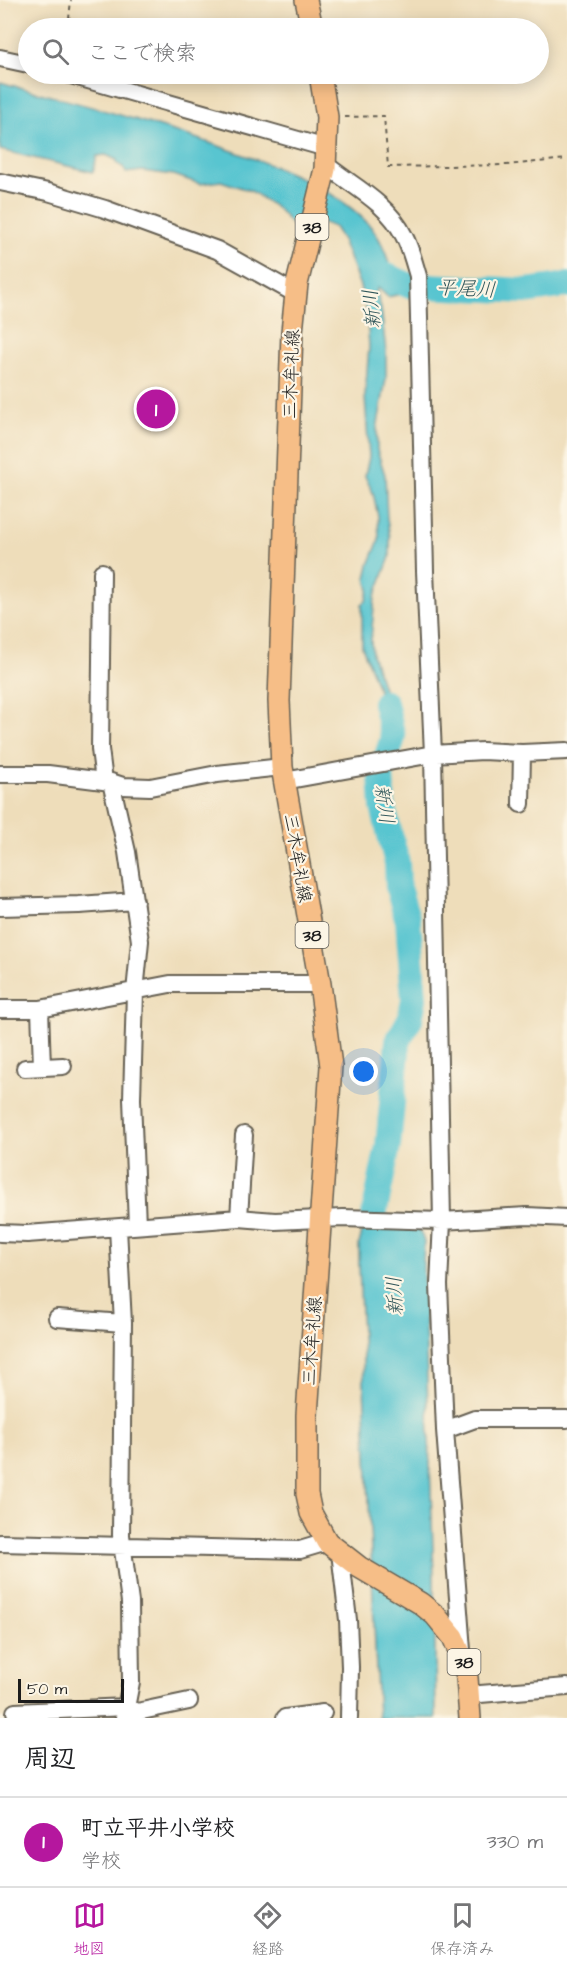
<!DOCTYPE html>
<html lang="ja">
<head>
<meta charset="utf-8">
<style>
	:root { --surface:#fff; --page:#f2f2f2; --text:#202124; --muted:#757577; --line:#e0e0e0; --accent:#b5179e }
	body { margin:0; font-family:"Architects Daughter","Klee One",sans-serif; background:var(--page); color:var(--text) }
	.scale { position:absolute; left:18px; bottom:15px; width:106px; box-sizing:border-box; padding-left:6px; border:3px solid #1c1c1c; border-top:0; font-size:16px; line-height:21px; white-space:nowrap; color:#1c1c1c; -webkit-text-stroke:4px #fcf5e5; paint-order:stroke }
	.you { position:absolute; left:364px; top:1072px; width:21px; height:21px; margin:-15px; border:4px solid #fff; border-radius:50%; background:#1a73e8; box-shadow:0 0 0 9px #1a73e833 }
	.badge { display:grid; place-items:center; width:39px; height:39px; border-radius:50%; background:var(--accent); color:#fff; font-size:20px; font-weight:700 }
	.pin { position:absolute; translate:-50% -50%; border:3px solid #fff; box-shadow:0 2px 6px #0006 }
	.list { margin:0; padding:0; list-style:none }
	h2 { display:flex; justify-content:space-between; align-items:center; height:78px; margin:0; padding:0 24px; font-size:26px }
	h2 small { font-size:20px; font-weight:400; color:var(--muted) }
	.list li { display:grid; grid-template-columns:39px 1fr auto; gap:18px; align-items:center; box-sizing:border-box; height:90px; padding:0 24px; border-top:2px solid var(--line) }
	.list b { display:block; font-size:22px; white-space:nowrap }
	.list p { margin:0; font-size:20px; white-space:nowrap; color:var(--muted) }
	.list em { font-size:20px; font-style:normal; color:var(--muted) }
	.icon { flex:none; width:33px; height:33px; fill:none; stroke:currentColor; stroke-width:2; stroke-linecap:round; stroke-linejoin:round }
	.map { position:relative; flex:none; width:567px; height:1718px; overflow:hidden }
	.search { position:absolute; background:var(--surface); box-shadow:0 3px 15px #0003; left:18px; right:18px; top:18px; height:66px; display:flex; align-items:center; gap:15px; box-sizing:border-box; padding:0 21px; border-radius:33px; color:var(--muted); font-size:22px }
	.sheet { height:168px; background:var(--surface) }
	nav { display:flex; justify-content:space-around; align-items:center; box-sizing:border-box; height:84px; border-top:2px solid var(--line); background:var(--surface); font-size:16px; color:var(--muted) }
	nav a { display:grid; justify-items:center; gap:3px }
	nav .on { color:var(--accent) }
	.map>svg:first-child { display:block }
</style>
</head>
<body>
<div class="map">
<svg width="567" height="1718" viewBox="0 0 567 1718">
	<rect width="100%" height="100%" fill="#fcf5e5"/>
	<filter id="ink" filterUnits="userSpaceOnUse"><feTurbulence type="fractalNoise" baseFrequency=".0167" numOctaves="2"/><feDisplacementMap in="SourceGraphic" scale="12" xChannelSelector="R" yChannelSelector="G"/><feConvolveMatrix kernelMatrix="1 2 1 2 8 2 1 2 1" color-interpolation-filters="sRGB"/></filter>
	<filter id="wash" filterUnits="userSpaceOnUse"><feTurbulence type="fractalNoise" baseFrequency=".008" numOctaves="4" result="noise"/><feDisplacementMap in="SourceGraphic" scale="24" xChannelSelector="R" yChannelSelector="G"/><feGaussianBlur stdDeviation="1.35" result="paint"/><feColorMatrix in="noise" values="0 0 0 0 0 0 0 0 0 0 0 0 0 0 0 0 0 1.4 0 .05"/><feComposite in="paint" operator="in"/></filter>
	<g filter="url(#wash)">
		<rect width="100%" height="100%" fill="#eeddba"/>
		<path fill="#58c5d0" stroke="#3a7076" stroke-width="1.5" d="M0,82C81,104 162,125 241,154C285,170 340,191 371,227C387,246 391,272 397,295L388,297L378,288L376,291L381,308L386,351V379L377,429V450L385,475L387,519L390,537V557L375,597L371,639L372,654L388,704L394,732L392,738L380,694L362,646V604L366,601L369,590L366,578L369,565L379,540L378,516L373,493L365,476L369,457L365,396L369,347L367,314L360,286L342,240L334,227L302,214L299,233L278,209L251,191L221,181L200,184L174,175L142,171L126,173L123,167L116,163L117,160L106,155L97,156L93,172L0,150Z
			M366,1216L416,1217L424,1242L423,1265L434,1577L436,1718H378L359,1265V1244Z"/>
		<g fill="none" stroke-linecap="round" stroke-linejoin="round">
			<path stroke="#58c5d0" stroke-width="26" d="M368,268L408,285L526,291L567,285
				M385,1244L374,1215L388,1146L398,1041L410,1019L414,999L408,921L398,888L397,863L383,807L381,775L393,737L385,703"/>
		</g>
	</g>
	<g filter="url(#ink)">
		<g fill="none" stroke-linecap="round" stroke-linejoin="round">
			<g stroke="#666053" stroke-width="20">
				<path id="minor" d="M0,58L28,64
					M67,74L326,148
					M325,164C352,186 388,203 404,236C411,249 414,263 418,276L425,571L433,754L442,1221L439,1285L445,1430L462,1650
					M0,182L48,192L105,209L217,250L296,294
					M102,572L100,749L104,781
					M0,774H48L111,782L123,786L150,787L217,774L282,767
					M284,781L433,754L483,751L522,753L567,751
					M111,782L127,852L140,941L135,992L132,1099L137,1225
					M521,804L522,753
					M0,907L79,905L135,901
					M0,1009H40L170,984H320
					M40,1009L42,1067
					M25,1068L63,1066
					M239,1218L244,1135
					M118,1228L123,1323L121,1535L130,1602L131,1682L124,1718
					M0,1233L27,1234L239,1218L275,1221L343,1218L442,1221L527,1216L567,1218
					M57,1318L123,1323
					M445,1430L475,1419H567
					M0,1543L300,1550L327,1542
					M340,1552L348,1620L350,1667L349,1718
					M468,1695L567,1687
					M15,1712L126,1707L137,1712L189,1701
					M285,1718L323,1713"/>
			</g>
			<g stroke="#666053" stroke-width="24">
				<path id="major" d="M306,0L312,28
					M320,74L327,117L325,169L297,284L292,332L279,701L282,767L320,984L331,1066L307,1415V1494L311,1513L327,1542L359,1567L420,1603L435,1615L453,1637L463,1660L467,1678L470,1718"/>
			</g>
			<path stroke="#666053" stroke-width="2" stroke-dasharray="4.5 4.5" stroke-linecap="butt" d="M68,28L71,0
				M345,117L384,116L388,167L507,165L567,159"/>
			<use href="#minor" stroke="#fff" stroke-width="16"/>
			<use href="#major" stroke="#f6be87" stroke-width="21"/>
		</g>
	</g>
	<g text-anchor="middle" stroke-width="4.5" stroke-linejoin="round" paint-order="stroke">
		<g fill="#fcf5e5" stroke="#5f5d58" stroke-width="1.5">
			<rect x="295.5" y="214" width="33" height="26" rx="4.5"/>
			<rect x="295.5" y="922" width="33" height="26" rx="4.5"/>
			<rect x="447.5" y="1649" width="33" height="26" rx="4.5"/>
		</g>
		<g font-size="16" font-weight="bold" fill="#1c1c1c">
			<text x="312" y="233">38</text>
			<text x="312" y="941">38</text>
			<text x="464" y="1668">38</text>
		</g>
		<g font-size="18" fill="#1c1c1c" stroke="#fcf5e5">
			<text transform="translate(291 374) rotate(-88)" y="6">三木牟礼線</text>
			<text transform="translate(298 858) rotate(80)" y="6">三木牟礼線</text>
			<text transform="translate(312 1341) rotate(-86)" y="6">三木牟礼線</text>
		</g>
		<g font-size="20" font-style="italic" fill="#31575b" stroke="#fcf5e5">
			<text transform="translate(466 288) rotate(3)" y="7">平尾川</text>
			<text transform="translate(371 309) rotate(-95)" y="7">新川</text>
			<text transform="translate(385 804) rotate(82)" y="7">新川</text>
			<text transform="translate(394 1296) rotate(-93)" y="7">新川</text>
		</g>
	</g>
</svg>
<div class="scale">50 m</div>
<div class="you"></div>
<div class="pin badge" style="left:156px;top:409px">1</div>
<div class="search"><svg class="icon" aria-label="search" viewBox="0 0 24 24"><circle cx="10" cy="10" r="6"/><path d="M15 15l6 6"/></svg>ここで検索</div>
</div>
<section class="sheet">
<h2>周辺<small></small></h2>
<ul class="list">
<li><span class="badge">1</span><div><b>町立平井小学校</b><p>学校</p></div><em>330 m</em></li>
</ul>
</section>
<nav>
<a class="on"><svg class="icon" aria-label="map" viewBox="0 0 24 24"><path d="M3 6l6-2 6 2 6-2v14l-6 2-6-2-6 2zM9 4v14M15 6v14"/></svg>地図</a>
<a><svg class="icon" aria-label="directions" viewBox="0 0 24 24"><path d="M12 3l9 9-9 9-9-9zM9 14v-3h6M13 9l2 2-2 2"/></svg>経路</a>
<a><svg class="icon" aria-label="saved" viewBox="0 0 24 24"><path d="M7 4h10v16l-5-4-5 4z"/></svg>保存済み</a>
</nav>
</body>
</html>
